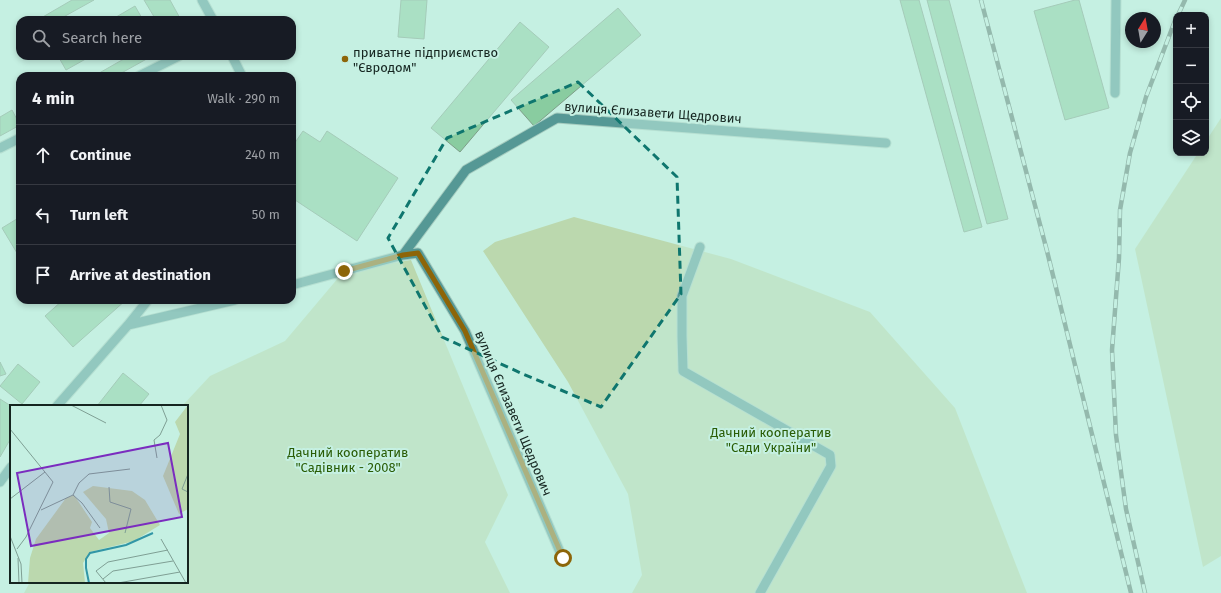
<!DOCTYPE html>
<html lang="en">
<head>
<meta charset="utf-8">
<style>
	:root { --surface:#171b24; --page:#242831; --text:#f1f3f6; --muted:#9ea1a6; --line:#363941 }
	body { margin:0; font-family:"Fira Sans",sans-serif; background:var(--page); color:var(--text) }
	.controls { position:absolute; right:12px; top:12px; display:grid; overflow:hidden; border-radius:8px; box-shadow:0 2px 6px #0003 }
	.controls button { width:36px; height:36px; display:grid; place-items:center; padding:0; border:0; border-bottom:1px solid var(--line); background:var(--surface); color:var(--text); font:20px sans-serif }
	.compass { position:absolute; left:1125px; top:12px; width:36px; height:36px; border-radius:50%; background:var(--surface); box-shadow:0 2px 6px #0003; rotate:11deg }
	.stop { position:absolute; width:12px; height:12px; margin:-9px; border:3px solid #8d6509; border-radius:50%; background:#fff }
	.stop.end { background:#8d6509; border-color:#fff; box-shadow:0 1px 4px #0008 }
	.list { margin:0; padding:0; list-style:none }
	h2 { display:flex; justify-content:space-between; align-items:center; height:52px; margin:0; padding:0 16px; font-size:17px }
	h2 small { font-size:13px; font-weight:400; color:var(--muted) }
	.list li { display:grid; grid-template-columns:26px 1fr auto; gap:12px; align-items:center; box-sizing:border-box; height:60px; padding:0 16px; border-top:1px solid var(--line) }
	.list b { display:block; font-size:15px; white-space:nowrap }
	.list em { font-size:13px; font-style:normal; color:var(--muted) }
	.icon { flex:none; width:22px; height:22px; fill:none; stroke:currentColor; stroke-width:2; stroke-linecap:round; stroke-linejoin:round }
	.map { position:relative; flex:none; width:1221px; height:593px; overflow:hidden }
	.search { position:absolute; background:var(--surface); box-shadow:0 2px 6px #0003; left:16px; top:16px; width:280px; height:44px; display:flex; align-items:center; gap:10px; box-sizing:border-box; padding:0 14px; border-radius:12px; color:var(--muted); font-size:15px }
	.panel { position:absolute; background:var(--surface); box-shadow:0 2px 6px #0003; left:16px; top:72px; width:280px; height:232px; border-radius:12px }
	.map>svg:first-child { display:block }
</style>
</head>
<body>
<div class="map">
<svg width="1221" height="593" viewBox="0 0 1221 593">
	<rect width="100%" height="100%" fill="#c5f0e2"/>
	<path fill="#bbd8ae" d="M1221,118V556L1203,567L1135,249L1198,153H1206V141Z
		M574,217L731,259L870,312L955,408L1027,593H632L642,575L628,494L568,382L483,251L495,242Z
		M411,260L508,495L485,542L510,593H24L30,582H187V406H182L210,376L285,341L344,271Z"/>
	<path fill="#89cca0" stroke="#7e9e88" d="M72,0H94L58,20H42L41,18Z
		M144,0H170L181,20H156Z
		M401,0H427L424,39L398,37Z
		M900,0H919L982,227L964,232Z
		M927,0H949L1008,219L987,224Z
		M1075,0H1079L1109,108L1065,120L1034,11Z
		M135,6L143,20H111Z
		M618,8L641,35L534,126L511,100Z
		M520,22L549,47L460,152L431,128Z
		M58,56H91L66,70Z
		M129,56H152L116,76H94Z
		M12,110L20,125L0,136V117Z
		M303,131L320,142L327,131L398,178L357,241L292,198V147Z
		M20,217V251L17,253L2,228Z
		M63,300H126L73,347L45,316Z
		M0,362L6,374L0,376Z
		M18,364L40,382L22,404L0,386Z
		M123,373L149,394L139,406H97Z
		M0,399L11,406V438L0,457Z"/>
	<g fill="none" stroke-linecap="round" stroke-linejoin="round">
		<g stroke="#a5cbbf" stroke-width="11">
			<path id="street" d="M202,0L213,20
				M232,56L242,76
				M139,76L179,56
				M1115,93L1116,0
				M0,148L20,138
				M700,247L682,296V336L683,371L830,455L831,466L760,593
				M403,255L418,253L465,331L563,559
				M292,285L403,255L466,170L557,118L886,143
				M128,325L235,300
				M57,406L128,325L148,300
				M0,482L11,467"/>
		</g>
		<use href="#street" stroke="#559895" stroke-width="9"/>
		<g stroke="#5a756d" stroke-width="4.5">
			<path id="rail" d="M981,0L1047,251L1131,593
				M1178,15L1185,0
				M1145,593L1126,509L1116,435L1112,350L1119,258L1120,210L1130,153L1146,97L1176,18"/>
		</g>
		<use href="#rail" stroke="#c5f0e2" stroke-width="3" stroke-dasharray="9" stroke-linecap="butt"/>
	</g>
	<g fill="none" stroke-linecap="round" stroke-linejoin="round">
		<path stroke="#8d6509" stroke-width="5" d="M344,271L403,255L418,253L465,331L563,558"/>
	</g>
	<path d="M0 0H1221V593H0ZM578,82L677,177L681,294L601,407L523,374L442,337L388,238L447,138Z" fill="#c5f0e2" fill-opacity=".55" fill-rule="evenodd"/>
	<path fill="none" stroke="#0f766e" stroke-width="3" stroke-dasharray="8 5" stroke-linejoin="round" d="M578,82L677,177L681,294L601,407L523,374L442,337L388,238L447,138Z"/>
	<circle fill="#8d6509" stroke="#c5f0e2" stroke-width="1.5" cx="345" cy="59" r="4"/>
	<g text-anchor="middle" stroke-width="4" stroke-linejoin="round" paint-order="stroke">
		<g font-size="13" fill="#152520" stroke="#c5f0e2" text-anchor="start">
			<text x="353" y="57">приватне підприємство<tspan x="353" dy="15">"Євродом"</tspan></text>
		</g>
		<g font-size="13" fill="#152520" stroke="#c5f0e2">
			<text transform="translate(653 112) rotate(4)" y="5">вулиця Єлизавети Щедрович</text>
			<text transform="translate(514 413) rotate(67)" y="5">вулиця Єлизавети Щедрович</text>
		</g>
		<g font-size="13" fill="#2a5c05" stroke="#c5f0e2">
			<text x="771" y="437">Дачний кооператив<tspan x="771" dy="15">"Сади України"</tspan></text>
			<text x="348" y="457">Дачний кооператив<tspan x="348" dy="15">"Садівник - 2008"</tspan></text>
		</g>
	</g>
	<g transform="translate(10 405)">
		<rect width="178" height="178" fill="#c5f0e2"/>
		<path d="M178,0V104L169,109L153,71L170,29L165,17ZM83,81L122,86L135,95L150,120L124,136L80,147L73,158L75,178H18L20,153L26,134L56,93L64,90L82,117L80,123L89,135L99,128L96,114L73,87Z" fill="#bbd8ae"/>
		<path fill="none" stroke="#3296a6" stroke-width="2" d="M79,178L76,163V154L80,148L116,140L143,128"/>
		<path fill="none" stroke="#7f9f94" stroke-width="1" d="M61,0L96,18M0,24L43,77L16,132L7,144M147,53L144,35L150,30L157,15L151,0M178,69L172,84L178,87M99,82L100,97L121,104L115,128M63,90L72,98L90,123M0,94L35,67M31,105L63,90L69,78L79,69L120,64M0,131L11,159L12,178M151,134L176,178M8,153L9,178M93,174L103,166L163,156M96,178L86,166L98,157L158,145M108,178L170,167"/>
		<path fill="#7b2cbf" fill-opacity="0.15" stroke="#7b2cbf" stroke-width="2" d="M158,38L172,112L21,141L7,68Z"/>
		<rect width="178" height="178" fill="none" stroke="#152520" stroke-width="2"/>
	</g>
</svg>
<div class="controls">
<button>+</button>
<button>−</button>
<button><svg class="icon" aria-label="locate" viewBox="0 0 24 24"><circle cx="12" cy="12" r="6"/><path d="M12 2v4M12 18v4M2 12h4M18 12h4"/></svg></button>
<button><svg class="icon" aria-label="layers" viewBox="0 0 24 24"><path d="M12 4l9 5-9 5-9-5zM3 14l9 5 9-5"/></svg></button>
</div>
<svg class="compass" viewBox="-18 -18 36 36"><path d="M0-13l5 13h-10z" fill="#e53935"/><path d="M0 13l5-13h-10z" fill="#9ea1a6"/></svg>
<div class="stop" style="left:563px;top:558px"></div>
<div class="stop end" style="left:344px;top:271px"></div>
<div class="search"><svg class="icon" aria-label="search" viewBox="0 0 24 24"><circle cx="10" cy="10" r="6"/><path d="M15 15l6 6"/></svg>Search here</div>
<section class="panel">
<h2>4 min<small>Walk · 290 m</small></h2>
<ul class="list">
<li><svg class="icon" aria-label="ahead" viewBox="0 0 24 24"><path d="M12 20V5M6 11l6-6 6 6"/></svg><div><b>Continue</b></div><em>240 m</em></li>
<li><svg class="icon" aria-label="left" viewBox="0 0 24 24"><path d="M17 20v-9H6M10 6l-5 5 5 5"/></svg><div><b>Turn left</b></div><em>50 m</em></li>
<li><svg class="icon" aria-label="arrive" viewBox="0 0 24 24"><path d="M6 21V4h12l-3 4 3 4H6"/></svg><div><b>Arrive at destination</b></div></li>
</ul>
</section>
</div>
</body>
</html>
